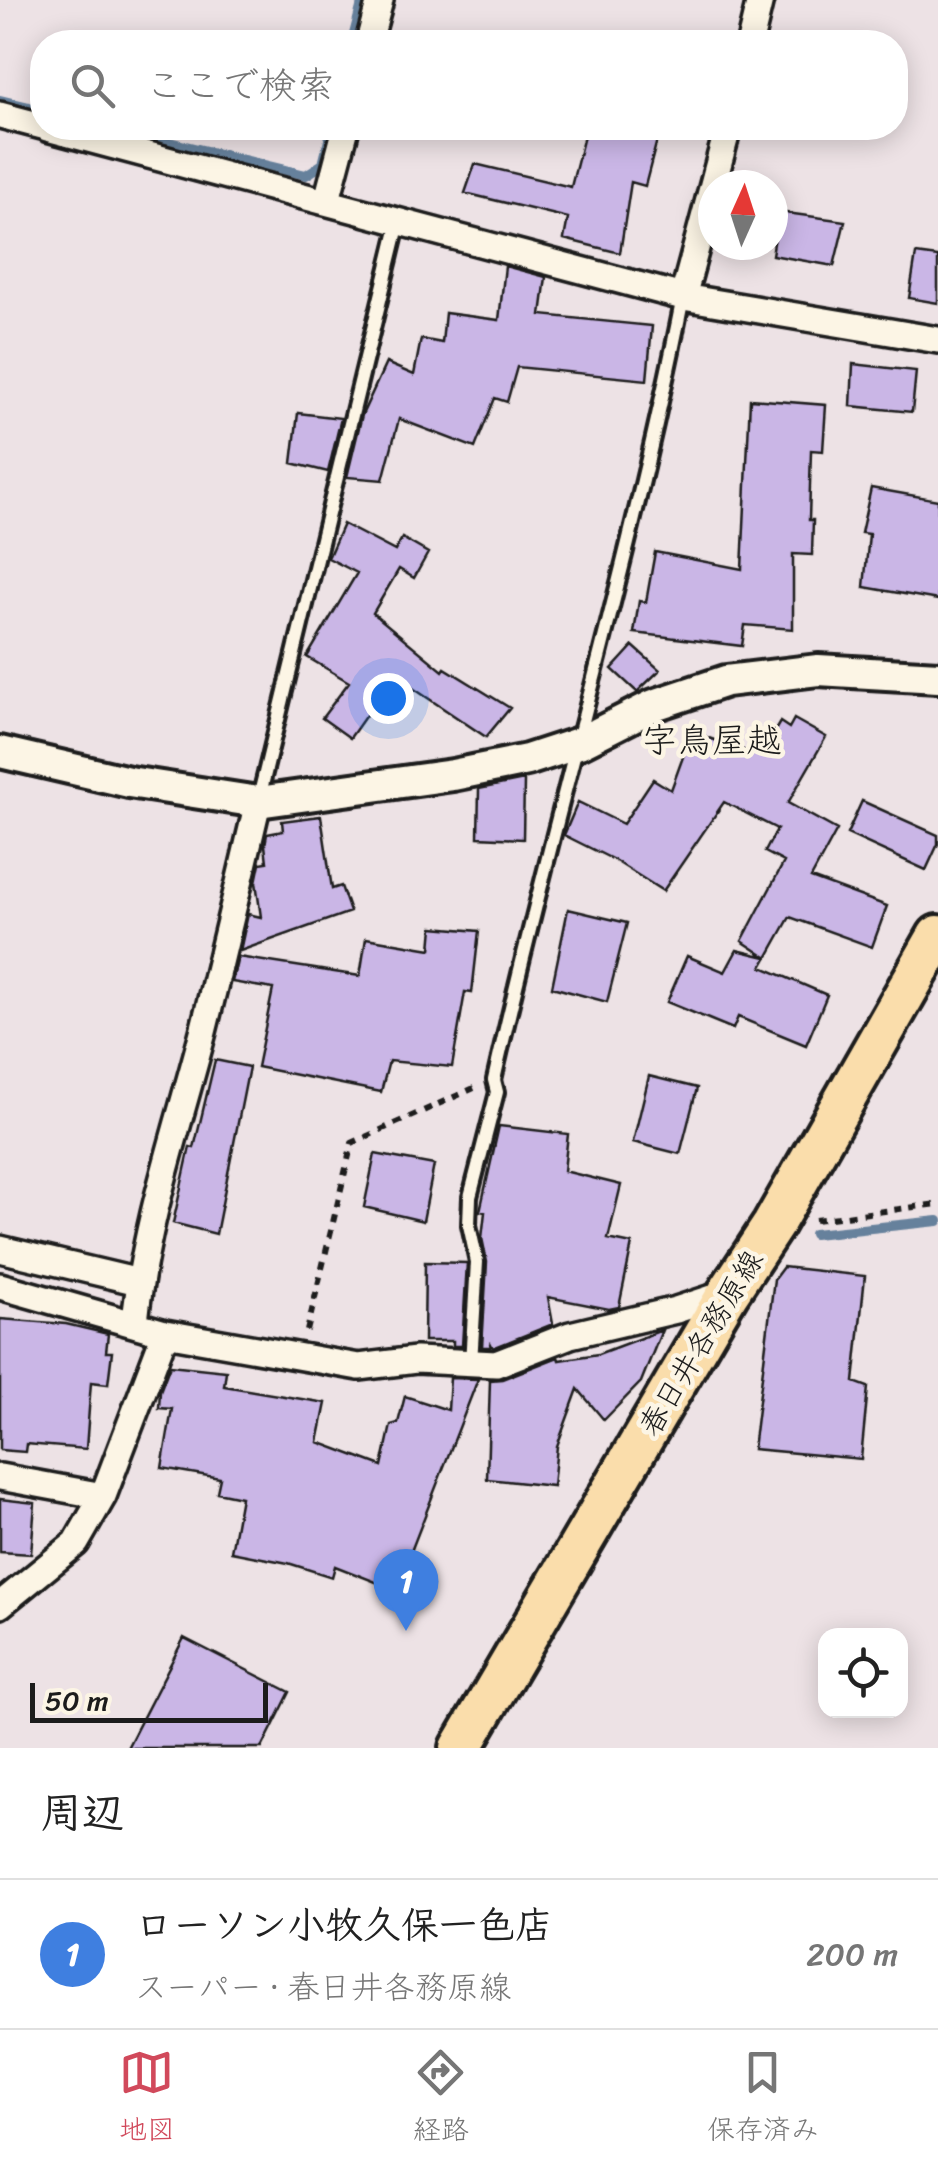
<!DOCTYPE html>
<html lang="ja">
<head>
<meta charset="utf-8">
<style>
	:root { --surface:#fff; --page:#f6f6f6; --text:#222; --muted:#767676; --line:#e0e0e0; --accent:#d1495b }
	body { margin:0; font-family:Sriracha,"Klee One",sans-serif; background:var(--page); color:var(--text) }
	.controls { position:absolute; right:30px; bottom:30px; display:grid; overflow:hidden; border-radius:20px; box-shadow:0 5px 25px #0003 }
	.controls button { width:90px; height:90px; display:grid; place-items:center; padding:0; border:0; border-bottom:2px solid var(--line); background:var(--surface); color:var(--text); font:50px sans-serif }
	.compass { position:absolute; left:698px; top:170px; width:90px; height:90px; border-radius:50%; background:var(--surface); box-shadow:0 5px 25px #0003; rotate:3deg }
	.scale { position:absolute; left:30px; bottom:25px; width:238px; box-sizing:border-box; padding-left:10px; border:5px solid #1c1c1c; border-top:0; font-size:28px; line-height:35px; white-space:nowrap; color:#1c1c1c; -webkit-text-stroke:8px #fcf5e5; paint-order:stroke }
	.you { position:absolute; left:388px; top:698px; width:35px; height:35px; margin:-25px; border:8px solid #fff; border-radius:50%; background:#1a73e8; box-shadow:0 0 0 15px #1a73e833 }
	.badge { display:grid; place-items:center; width:65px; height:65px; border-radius:50%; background:var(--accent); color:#fff; font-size:32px; font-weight:700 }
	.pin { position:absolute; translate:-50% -82px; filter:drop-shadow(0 2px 5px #0008) }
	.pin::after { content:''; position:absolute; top:52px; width:35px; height:30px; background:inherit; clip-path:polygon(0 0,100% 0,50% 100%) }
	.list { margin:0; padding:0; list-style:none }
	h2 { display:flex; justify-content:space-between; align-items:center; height:130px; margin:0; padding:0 40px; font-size:42px }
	h2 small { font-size:32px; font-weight:400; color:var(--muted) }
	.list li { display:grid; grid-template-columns:65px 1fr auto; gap:30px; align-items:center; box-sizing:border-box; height:150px; padding:0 40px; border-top:2px solid var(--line) }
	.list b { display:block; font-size:38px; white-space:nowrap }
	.list p { margin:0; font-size:32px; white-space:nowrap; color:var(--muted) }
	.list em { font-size:32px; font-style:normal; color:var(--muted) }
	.icon { flex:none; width:55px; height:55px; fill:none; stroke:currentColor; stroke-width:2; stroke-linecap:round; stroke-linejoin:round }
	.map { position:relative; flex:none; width:938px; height:1748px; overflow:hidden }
	.search { position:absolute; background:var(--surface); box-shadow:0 5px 25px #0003; left:30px; right:30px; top:30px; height:110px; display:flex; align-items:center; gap:25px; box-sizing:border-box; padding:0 35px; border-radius:40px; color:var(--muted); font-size:38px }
	.sheet { height:280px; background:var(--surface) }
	nav { display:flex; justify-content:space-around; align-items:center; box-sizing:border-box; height:140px; border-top:2px solid var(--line); background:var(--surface); font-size:28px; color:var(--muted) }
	nav a { display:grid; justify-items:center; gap:5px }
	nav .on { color:var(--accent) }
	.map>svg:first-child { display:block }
</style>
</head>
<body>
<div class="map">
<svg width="938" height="1748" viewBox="0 0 938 1748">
	<rect width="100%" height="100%" fill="#ede2e5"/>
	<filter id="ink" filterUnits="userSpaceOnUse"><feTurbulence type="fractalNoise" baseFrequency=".01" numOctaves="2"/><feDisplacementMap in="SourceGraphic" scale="20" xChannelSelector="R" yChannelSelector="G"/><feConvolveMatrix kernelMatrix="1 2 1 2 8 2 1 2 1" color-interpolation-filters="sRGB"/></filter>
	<g filter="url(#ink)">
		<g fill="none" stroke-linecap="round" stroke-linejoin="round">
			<path stroke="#66819c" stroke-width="10" d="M352,42L363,0
				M0,100L42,110
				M111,128L306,175L323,164L332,128
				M814,1234L938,1221"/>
		</g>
		<path fill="#cab6e6" stroke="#1c1c1c" stroke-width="2.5" d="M586,128H605L657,140L645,186L631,182L620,253L564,239L568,218L465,193L475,164L571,187Z
			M779,212L845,221L834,266L772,255Z
			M916,254L938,257V303L909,298Z
			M505,266L546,277L541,315L652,326L647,380L517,367L507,402L495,398L475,448L399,419L383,480L347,477L362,415L386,363L414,375L421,339L442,343L445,313L499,320Z
			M853,364L916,371L912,412L851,406Z
			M750,399L826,405L823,451L811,450L809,520H813L812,555L793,554V629L745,625L742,646L634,633L639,601L646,602L655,552L742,569Z
			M298,413L341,418L328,472L292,463Z
			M871,488L938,500V600L864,587L869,534L861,533Z
			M343,524L395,551L402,538L428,553L414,578L399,569L373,613L443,671L445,668L510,708L486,737L401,680L398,683L392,678L350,738L322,718L349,682L307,657L357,573L328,558Z
			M633,646L660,670L637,692L612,669Z
			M794,719L826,737L788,803L837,830L811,878L887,906L872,947L790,917L762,967L827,995L806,1045L738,1017L733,1029L667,1002L687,956L725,972L737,950L766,957L742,941L784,862L765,852L777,829L724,802L663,891L614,860L564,835L578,802L623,824L653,779L671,790L692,732L760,756L780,722L789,728Z
			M524,780L523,839L478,837L479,789Z
			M862,801L938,835V844L926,870L847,834Z
			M321,816L332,889L341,886L350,912L240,951L248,914L261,917L256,882L260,863L267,862L265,845L267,834L283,831L282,821Z
			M568,909L627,923L607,1002L552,987Z
			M433,927L479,931L472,993L465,992L452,1067L389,1061L381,1092L257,1067L273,989L232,982L238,957L360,976L366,938L431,949Z
			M215,1060L249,1067L216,1234L173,1223L190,1147L194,1148Z
			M649,1076L697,1088L680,1154L633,1142Z
			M499,1126L568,1134L564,1171L621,1185L608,1239L632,1244L619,1307L609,1309L548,1297L553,1324L493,1348L491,1344L490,1347H482L487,1262L482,1238L485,1212L480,1211Z
			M375,1154L434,1165L423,1221L364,1207Z
			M425,1262L467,1263L462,1346H453V1341H424Z
			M783,1267L865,1276L854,1382L868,1387L861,1459L753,1449L774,1279Z
			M0,1319L66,1324L108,1334L106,1352H112L108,1384L91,1382L86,1449L26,1444L25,1452L0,1450Z
			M662,1330L641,1382L604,1420L578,1389L557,1446L553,1486L487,1479L490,1380L502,1379L558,1357L559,1360L598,1354Z
			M170,1365L226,1371L224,1386L326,1403L318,1442L382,1466L391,1425L398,1423L405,1396L448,1410L450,1378L478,1379L396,1590L335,1566L332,1577L288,1563L231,1552L241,1497L217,1492L220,1478L162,1468L172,1409L159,1408L160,1391Z
			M0,1499L35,1503L31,1554L0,1552Z
			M184,1638L290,1692L262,1748H127Z"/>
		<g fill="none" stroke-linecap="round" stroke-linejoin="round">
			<g stroke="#1c1c1c" stroke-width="20">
				<path id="service" d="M258,802L399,222
					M471,1363L477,1262L469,1225L470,1197L497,1092L494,1080C553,818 631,561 683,297"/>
			</g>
			<g stroke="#1c1c1c" stroke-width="32">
				<path id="minor" d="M369,42L380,0
					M750,42L760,0
					M0,115L42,126
					M47,128L683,297L938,340
					M327,200L346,128
					M683,297L728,128
					M0,1249L139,1282
					M0,1286L165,1333L103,1496L76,1543L0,1605
					M135,1322C145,1223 178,1128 203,1032C222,956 240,879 258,802
					M165,1333L359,1367L416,1360L496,1364L570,1335L676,1310L728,1293
					M0,1477L103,1496"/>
			</g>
			<g stroke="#1c1c1c" stroke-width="38">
				<path id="tertiary" d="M0,752L129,782L258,802L453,775L527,760L579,743L654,705L726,681L818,670L938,677"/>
			</g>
			<g stroke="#1c1c1c" stroke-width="48">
				<path id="primary" d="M461,1748L728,1293L773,1225L938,936"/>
			</g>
			<path stroke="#1c1c1c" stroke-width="6" stroke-dasharray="8 8" stroke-linecap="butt" d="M815,1220L938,1204
				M307,1331L352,1143L474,1088"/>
			<use href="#service" stroke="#fcf5e5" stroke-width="12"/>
			<use href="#minor" stroke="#fcf5e5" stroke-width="25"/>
			<use href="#tertiary" stroke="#fcf5e5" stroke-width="30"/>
			<use href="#primary" stroke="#faddab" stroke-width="40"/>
		</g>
	</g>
	<g text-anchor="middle" stroke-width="9" stroke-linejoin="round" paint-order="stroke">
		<g font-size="30" fill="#1c1c1c" stroke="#fcf5e5">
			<text transform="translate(701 1343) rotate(-59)" y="10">春日井各務原線</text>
		</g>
		<g font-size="35" fill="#1c1c1c" stroke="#fcf5e5">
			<text x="712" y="752">字鳥屋越</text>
		</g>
	</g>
</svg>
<div class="controls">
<button><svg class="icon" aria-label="locate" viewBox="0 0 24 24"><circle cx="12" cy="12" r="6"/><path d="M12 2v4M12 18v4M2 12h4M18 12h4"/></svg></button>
</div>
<svg class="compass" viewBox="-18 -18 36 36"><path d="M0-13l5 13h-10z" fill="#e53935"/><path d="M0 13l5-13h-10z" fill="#767676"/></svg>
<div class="scale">50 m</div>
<div class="you"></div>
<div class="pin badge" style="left:406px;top:1631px;background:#3f7fe0">1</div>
<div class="search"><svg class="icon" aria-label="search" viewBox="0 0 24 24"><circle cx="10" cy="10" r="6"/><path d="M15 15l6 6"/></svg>ここで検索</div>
</div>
<section class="sheet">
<h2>周辺<small></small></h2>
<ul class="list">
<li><span class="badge" style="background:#3f7fe0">1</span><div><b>ローソン小牧久保一色店</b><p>スーパー · 春日井各務原線</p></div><em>200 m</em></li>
</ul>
</section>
<nav>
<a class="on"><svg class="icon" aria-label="map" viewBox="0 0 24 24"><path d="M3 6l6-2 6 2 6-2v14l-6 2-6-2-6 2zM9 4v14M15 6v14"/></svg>地図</a>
<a><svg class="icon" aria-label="directions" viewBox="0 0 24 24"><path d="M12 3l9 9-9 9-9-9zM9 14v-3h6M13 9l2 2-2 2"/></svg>経路</a>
<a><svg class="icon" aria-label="saved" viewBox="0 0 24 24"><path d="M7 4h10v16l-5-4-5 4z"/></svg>保存済み</a>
</nav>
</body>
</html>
